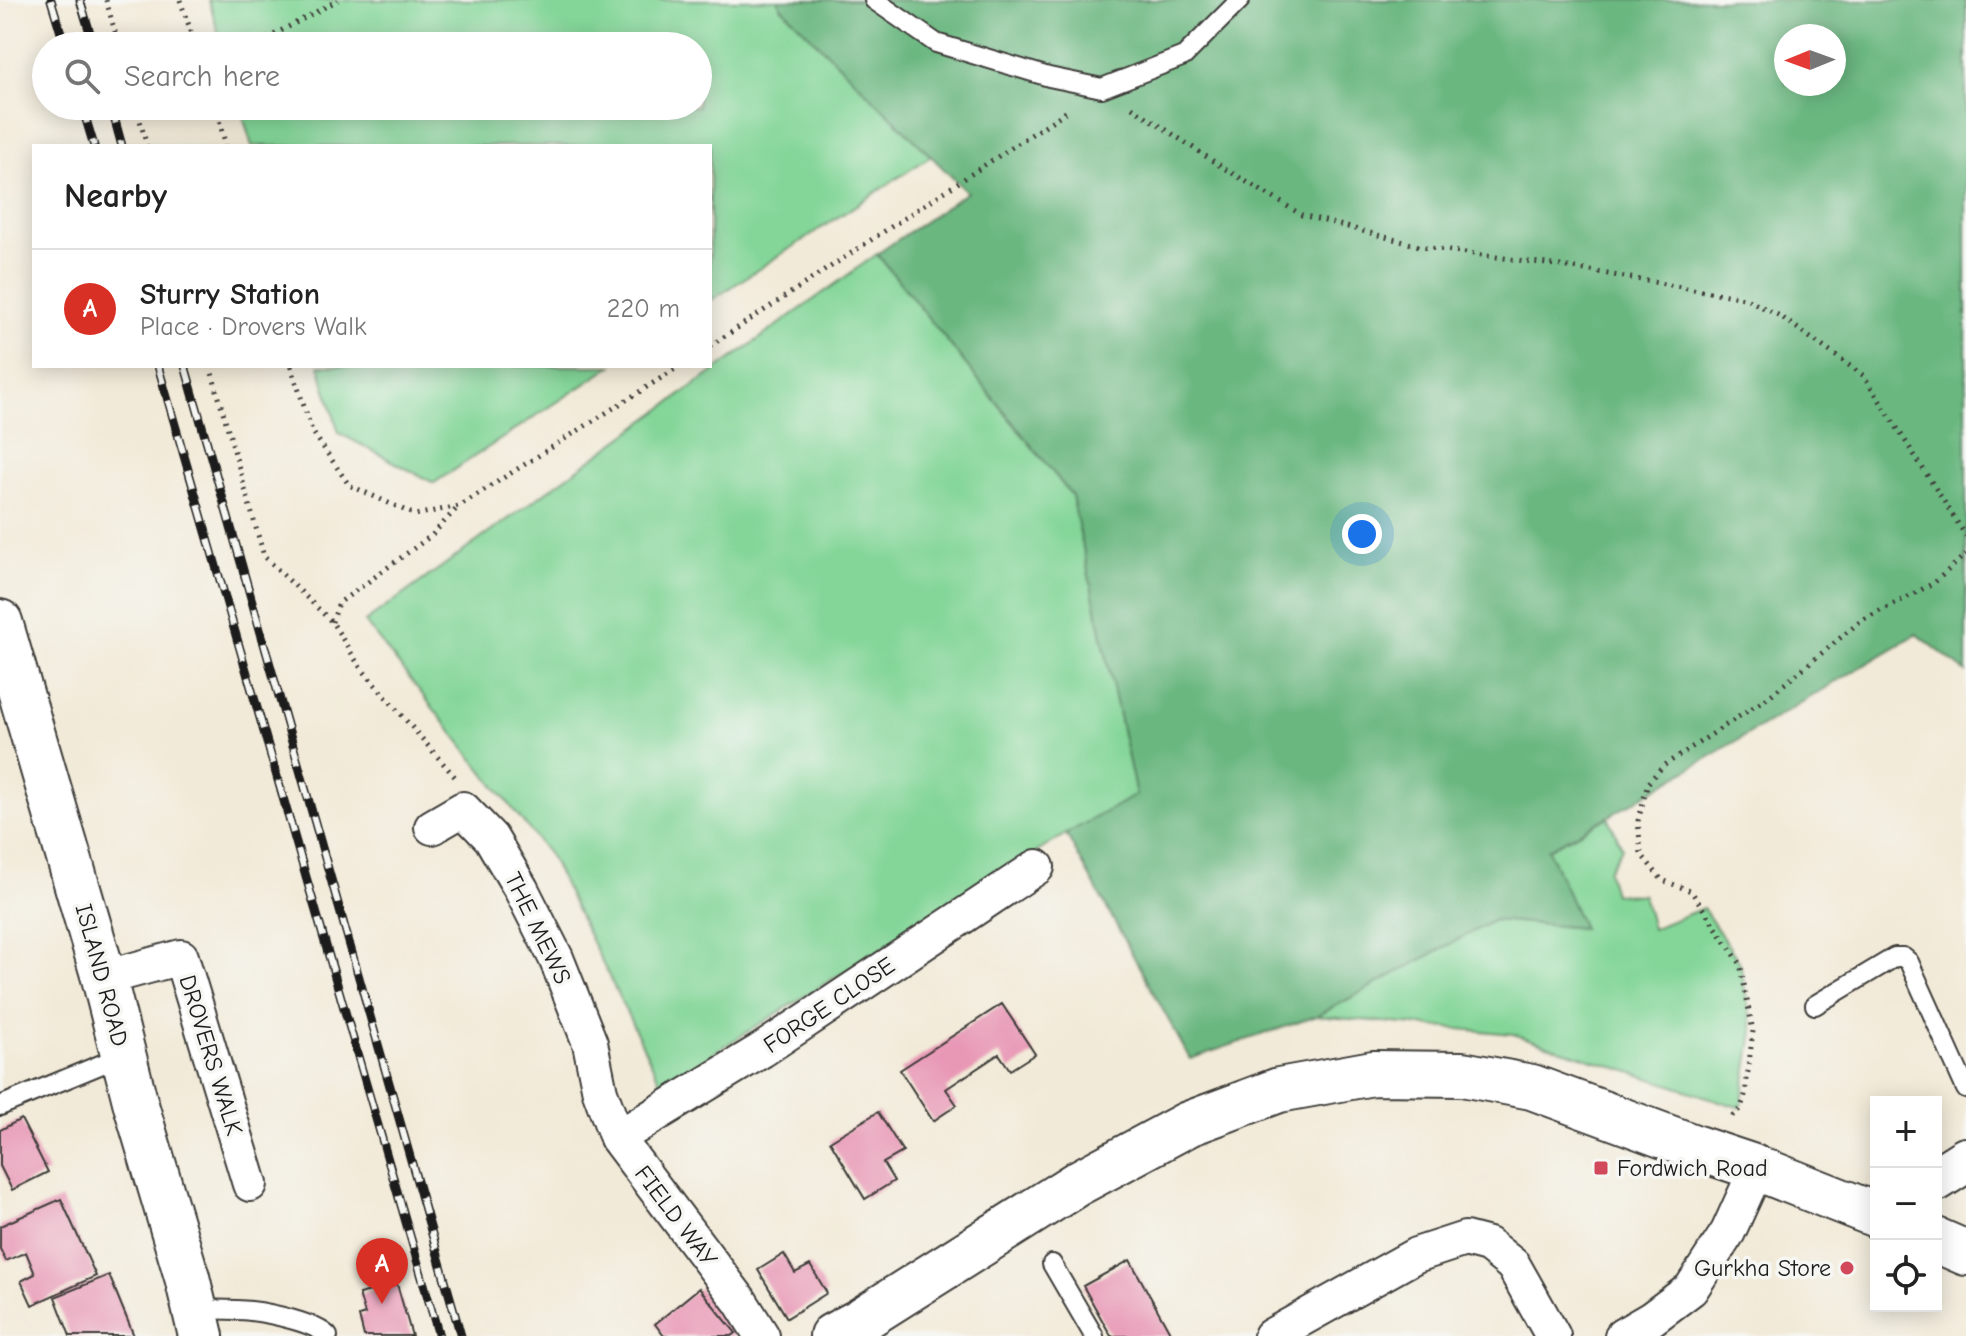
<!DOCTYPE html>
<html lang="en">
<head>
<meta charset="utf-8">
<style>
	:root { --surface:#fff; --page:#f2f2f2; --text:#222; --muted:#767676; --line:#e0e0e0; --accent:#d93025 }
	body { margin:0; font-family:"Comic Neue",sans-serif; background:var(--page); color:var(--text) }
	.controls { position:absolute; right:24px; bottom:24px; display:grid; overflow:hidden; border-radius:0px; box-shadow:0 4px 20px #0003 }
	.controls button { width:72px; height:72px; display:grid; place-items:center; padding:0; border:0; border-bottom:2px solid var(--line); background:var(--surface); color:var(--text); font:40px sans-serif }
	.compass { position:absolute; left:1774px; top:24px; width:72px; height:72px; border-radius:50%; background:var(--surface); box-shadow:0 4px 20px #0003; rotate:269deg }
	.you { position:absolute; left:1362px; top:534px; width:28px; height:28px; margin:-20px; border:6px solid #fff; border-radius:50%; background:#1a73e8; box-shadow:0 0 0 12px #1a73e833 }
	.badge { display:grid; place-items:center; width:52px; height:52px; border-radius:50%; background:var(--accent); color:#fff; font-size:26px; font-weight:700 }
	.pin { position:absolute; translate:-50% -66px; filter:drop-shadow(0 2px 4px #0008) }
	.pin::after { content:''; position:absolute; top:42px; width:28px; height:24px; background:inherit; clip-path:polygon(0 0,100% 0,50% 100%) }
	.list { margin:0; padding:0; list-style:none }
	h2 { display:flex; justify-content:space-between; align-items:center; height:104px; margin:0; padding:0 32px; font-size:34px }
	h2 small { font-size:26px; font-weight:400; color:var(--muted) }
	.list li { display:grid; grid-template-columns:52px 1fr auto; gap:24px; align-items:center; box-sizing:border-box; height:120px; padding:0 32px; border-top:2px solid var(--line) }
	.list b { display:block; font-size:30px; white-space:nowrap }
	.list p { margin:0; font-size:26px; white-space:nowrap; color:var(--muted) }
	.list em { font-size:26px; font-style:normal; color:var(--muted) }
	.icon { flex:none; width:44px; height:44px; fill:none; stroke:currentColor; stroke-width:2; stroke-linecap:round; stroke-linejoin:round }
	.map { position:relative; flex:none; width:1966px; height:1336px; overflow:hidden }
	.search { position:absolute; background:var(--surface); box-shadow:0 4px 20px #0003; left:32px; top:32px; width:680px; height:88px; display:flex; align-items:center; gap:20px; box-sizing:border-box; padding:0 28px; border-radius:44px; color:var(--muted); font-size:30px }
	.panel { position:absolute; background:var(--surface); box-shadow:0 4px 20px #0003; left:32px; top:144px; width:680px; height:224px; border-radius:0px }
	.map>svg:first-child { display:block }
</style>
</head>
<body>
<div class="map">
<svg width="1966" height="1336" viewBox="0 0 1966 1336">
	<rect width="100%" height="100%" fill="#f6f6f2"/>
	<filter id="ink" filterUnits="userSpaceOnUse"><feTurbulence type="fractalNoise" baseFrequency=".0125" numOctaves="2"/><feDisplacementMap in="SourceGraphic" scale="16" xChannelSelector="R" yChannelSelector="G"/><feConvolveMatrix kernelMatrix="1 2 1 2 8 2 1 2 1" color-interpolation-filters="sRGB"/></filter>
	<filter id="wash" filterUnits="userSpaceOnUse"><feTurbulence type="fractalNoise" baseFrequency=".006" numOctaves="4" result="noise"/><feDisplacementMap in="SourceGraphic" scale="32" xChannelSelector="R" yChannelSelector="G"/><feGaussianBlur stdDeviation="1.8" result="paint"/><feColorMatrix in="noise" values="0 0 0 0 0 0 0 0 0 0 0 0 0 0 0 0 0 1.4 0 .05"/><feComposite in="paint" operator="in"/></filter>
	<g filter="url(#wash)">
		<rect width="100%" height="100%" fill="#f2ead8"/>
		<path fill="#83d698" stroke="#50795a" stroke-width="2" d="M209,0H778L781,7L931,156L710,301V146H252L240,106H698V46H222Z
			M877,254L1072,496L1136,795L1066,834L662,1085L550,856L365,622Z
			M319,366H612L434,483L339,433Z
			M1608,817L1622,848L1608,871L1614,894L1643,895L1652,929L1703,908L1740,963L1753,1031L1741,1108L1513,1034L1317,1016L1494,920L1582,928L1548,849Z"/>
		<path fill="#6ab780" stroke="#436a4e" stroke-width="2" fill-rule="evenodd" d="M778,0H1966V672L1917,634L1608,817L1548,849L1583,928L1494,920L1317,1016L1190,1059L1066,834L1136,795L1072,496L877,254L967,192L781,7ZM1786,36H1834V84H1786Z"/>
		<g id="blocks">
			<path fill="#e898b5" d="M1002,1004L1035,1054L1010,1070L999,1054L946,1089L957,1105L933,1121L900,1070Z
				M878,1112L903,1152L883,1163L894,1181L865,1199L830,1141Z
				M21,1119L48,1172L12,1190L0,1166V1130Z
				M61,1199L96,1276L32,1305L21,1281L35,1274L26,1252L6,1261L0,1249V1226Z
				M784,1254L795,1273L810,1265L827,1293L787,1318L758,1270Z
				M1130,1260L1172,1336H1111L1083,1286Z
				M109,1275L134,1336H70L55,1297Z
				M397,1284L412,1336H364L359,1316L365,1314L359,1294Z
				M699,1288L736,1333L732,1336H664L655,1324Z"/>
		</g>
	</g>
	<g filter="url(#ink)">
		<use href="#blocks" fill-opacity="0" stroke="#3c3b38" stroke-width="2"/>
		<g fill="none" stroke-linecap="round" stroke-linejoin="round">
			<g stroke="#3c3b38" stroke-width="22">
				<path id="lane" d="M874,0L936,43L1049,77L1102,88L1184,56L1240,0
					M1815,1005L1895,957H1903L1909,962L1966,1089
					M0,1106L124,1055
					M1052,1264L1094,1336
					M194,1309C213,1310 232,1309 251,1311C269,1313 316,1323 328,1336"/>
			</g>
			<g stroke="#3c3b38" stroke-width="38">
				<path id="street" d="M432,827L463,809L491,838L521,889L556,958L590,1043L600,1092L617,1138L740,1301L762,1336
					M104,978L181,957L250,1184
					M617,1138L762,1050L1037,867
					M1271,1336L1416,1255L1465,1239L1488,1245L1513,1265L1553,1336
					M1622,1336L1651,1319L1691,1289L1728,1232L1757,1168"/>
			</g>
			<g stroke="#3c3b38" stroke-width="48">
				<path id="secondary" d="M1936,1179L1966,1160"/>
			</g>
			<g stroke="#3c3b38" stroke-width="48">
				<path id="highway" d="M0,622L104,978L136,1105L187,1277L201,1336
					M1936,1240L1966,1253
					M832,1336L858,1322L1078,1183L1188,1124L1279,1090L1373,1073L1462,1074L1532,1087L1694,1147L1757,1168L1876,1215"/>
			</g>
			<path stroke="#3c3b38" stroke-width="5" stroke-dasharray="2 6" stroke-linecap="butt" d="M106,0L119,46
				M180,0L196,46
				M253,46L338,0
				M136,106L147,146
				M215,106L226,146
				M1132,107L1222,167L1302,215L1423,247L1562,266L1744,298L1780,316L1864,376L1966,536
				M710,346L1070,109
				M210,366L264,556L332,622L360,667L455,777
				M291,366L312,431L349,485L415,515L459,506L680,366
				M332,622L339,603L432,535L459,506
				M1732,1116L1741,1108L1745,1095L1753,1031L1740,963L1691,891L1662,880L1641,854L1638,821L1648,783L1663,766L1766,699L1862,620L1912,595L1935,582L1966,554"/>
			<use href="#lane" stroke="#fff" stroke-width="18"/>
			<use href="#street" stroke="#fff" stroke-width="34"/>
			<use href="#secondary" stroke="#fff" stroke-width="44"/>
			<use href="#highway" stroke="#fff" stroke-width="44"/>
			<g stroke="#1c1c1c" stroke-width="9">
				<path id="rail" d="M51,0L65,46
					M80,0L94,46
					M82,106L94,146
					M111,106L122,146
					M158,366L439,1336
					M185,366L461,1336"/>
			</g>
			<use href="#rail" stroke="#f6f6f2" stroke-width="6" stroke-dasharray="18" stroke-linecap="butt"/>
		</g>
	</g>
	<g fill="#d1495b" stroke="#f6f6f2" stroke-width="3">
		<rect x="1593" y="1160" width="16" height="16" rx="4"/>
		<circle cx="1847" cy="1268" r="8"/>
	</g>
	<g text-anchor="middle" stroke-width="7" stroke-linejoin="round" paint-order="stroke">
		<g font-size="24" fill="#1c1c1c" stroke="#f6f6f2">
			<text transform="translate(538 928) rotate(64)" y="8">THE MEWS</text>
			<text transform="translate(102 975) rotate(75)" y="8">ISLAND ROAD</text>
			<text transform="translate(829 1005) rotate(-34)" y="8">FORGE CLOSE</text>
			<text transform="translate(211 1055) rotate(73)" y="8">DROVERS WALK</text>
			<text transform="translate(676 1216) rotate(53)" y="8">FIELD WAY</text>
		</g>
		<g font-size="24" fill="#1c1c1c" stroke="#f6f6f2" text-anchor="start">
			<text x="1617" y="1176">Fordwich Road</text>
			<text x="1831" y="1276" text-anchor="end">Gurkha Store</text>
		</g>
	</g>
</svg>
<div class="controls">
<button>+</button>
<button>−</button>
<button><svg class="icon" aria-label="locate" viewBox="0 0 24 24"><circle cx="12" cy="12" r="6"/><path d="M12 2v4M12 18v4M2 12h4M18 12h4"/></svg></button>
</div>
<svg class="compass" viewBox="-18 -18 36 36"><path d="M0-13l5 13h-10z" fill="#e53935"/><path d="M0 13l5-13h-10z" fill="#767676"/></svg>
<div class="you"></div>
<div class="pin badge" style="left:382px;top:1304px">A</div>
<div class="search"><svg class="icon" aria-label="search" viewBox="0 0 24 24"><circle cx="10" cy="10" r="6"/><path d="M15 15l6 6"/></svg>Search here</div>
<section class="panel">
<h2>Nearby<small></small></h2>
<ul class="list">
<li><span class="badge">A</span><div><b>Sturry Station</b><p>Place · Drovers Walk</p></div><em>220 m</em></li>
</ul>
</section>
</div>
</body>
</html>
